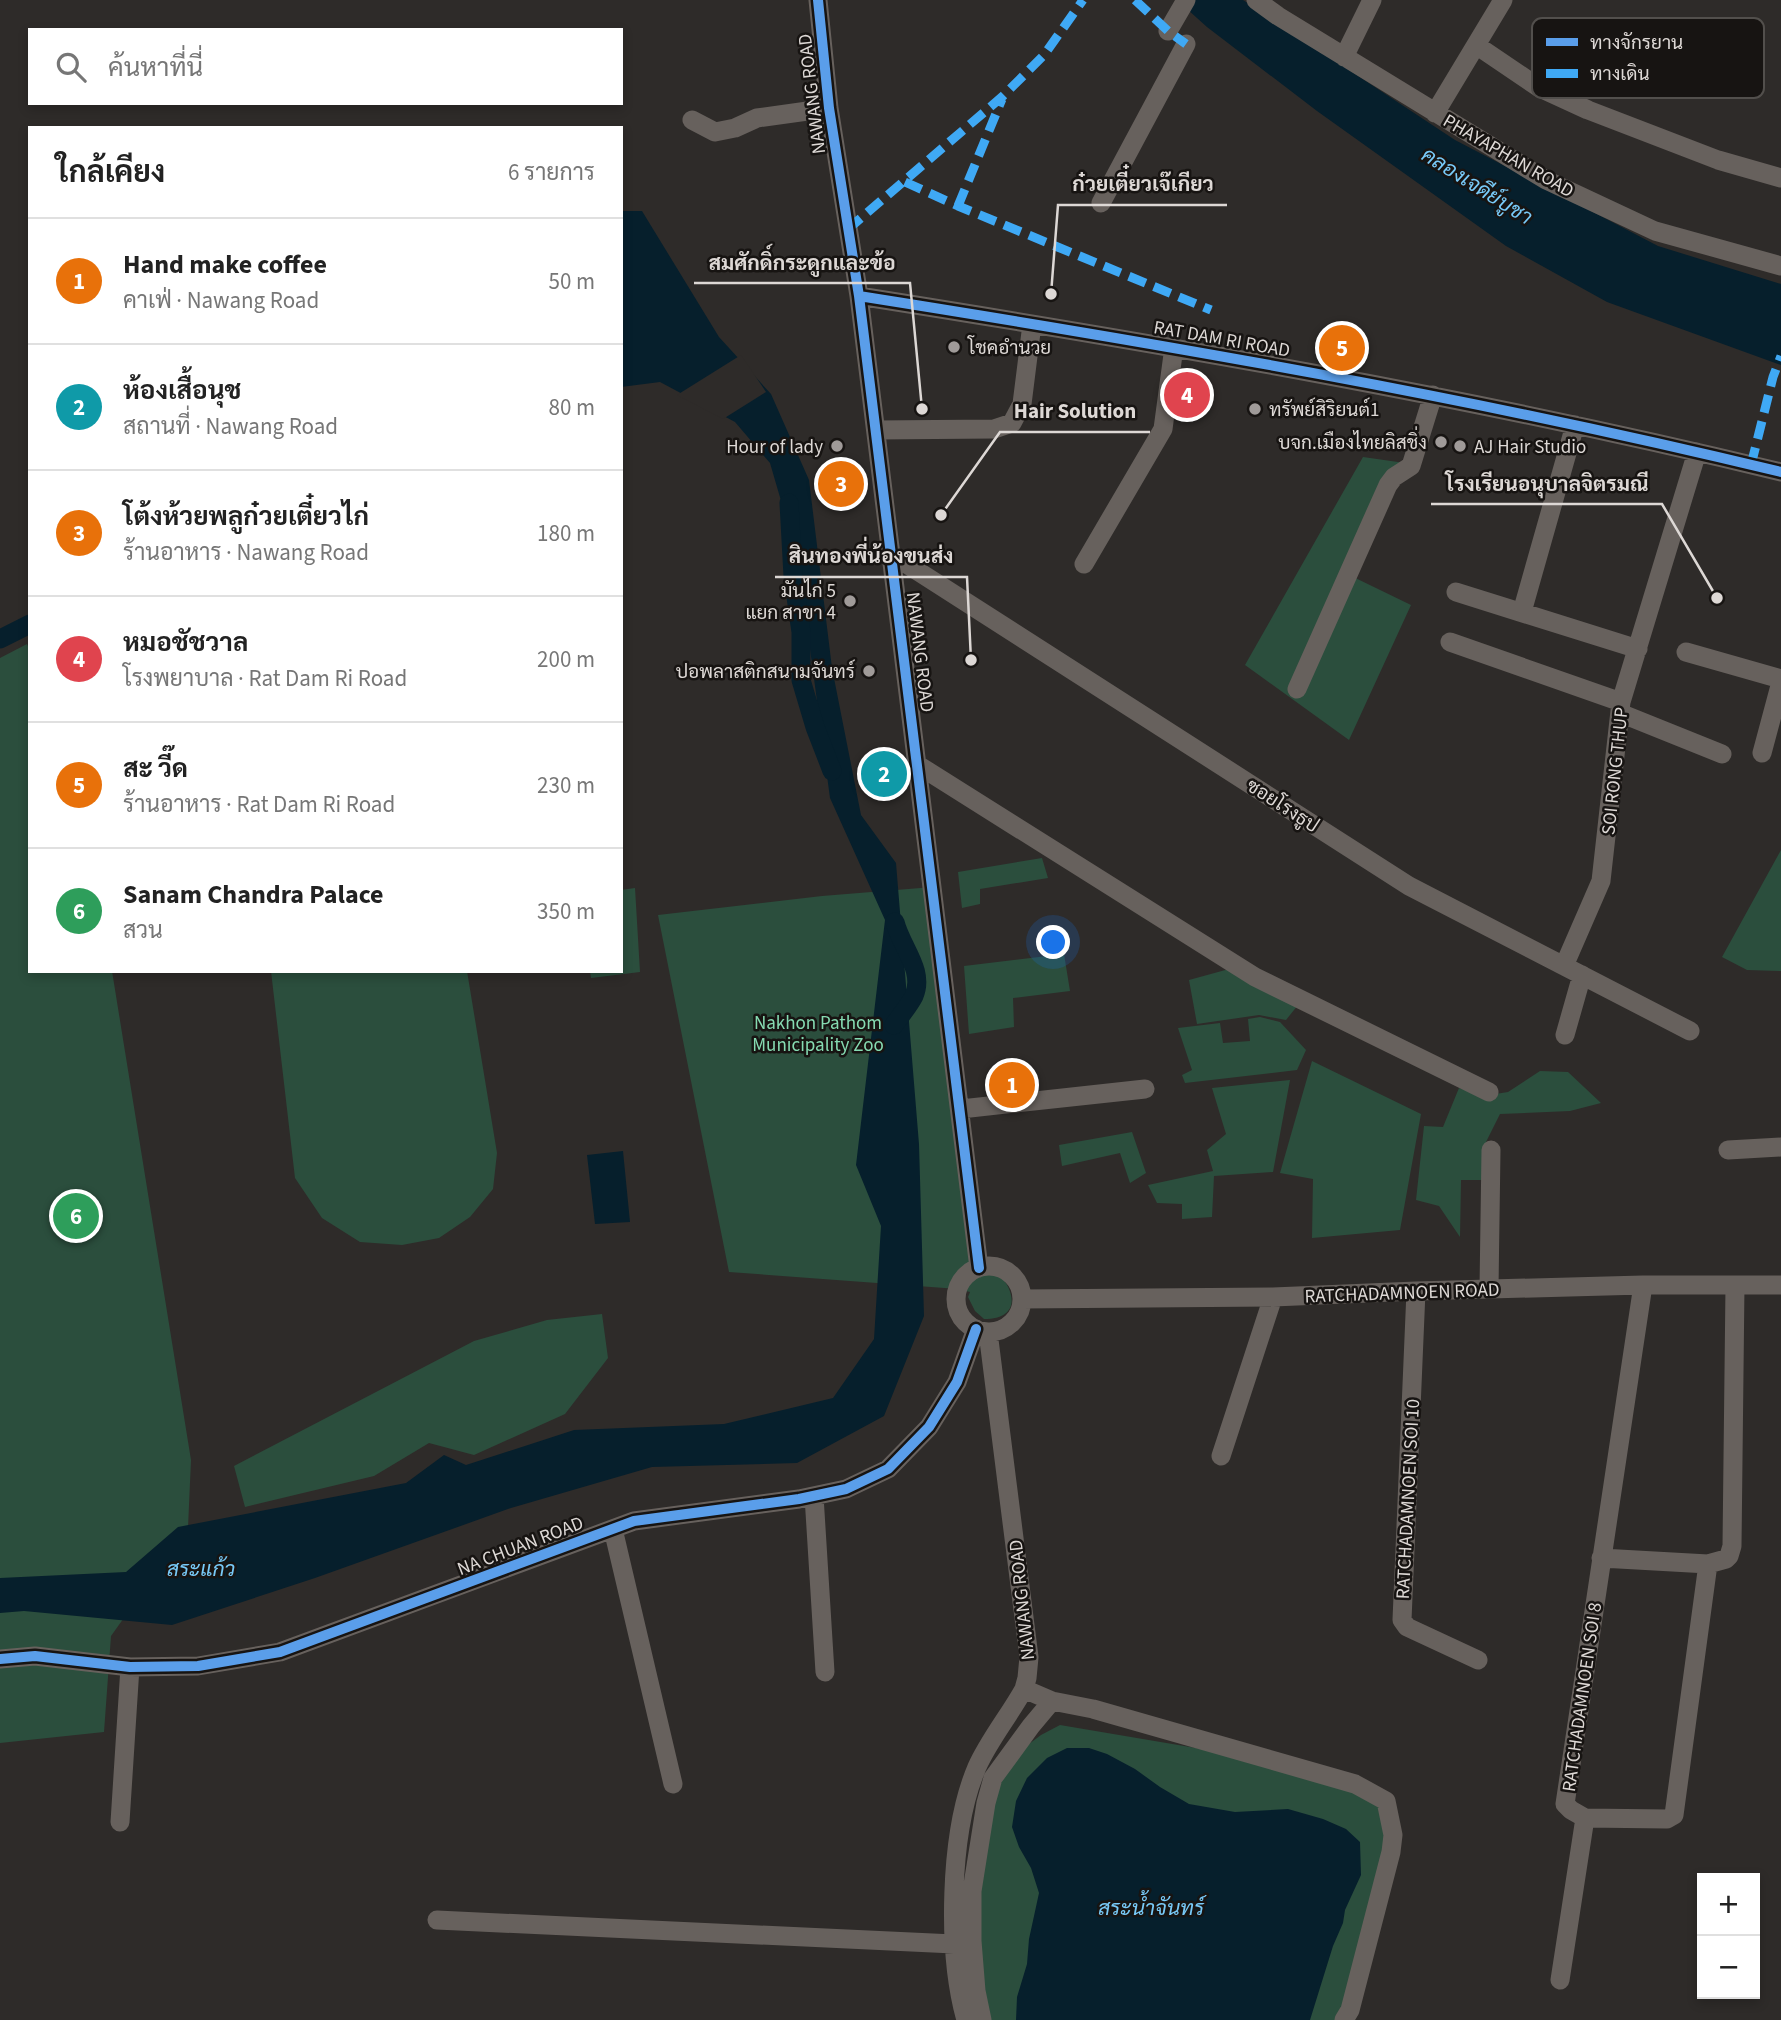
<!DOCTYPE html>
<html lang="th">
<head>
<meta charset="utf-8">
<style>
	:root { --surface:#fff; --page:#f2f2f2; --text:#222; --muted:#767676; --line:#e0e0e0; --accent:#d93025 }
	body { margin:0; font-family:"Source Sans 3",Sarabun,sans-serif; background:var(--page); color:var(--text) }
	.controls { position:absolute; right:21px; bottom:21px; display:grid; overflow:hidden; border-radius:0px; box-shadow:0 4px 10px #0003 }
	.controls button { width:63px; height:63px; display:grid; place-items:center; padding:0; border:0; border-bottom:2px solid var(--line); background:var(--surface); color:var(--text); font:35px sans-serif }
	.you { position:absolute; left:1054px; top:943px; width:24px; height:24px; margin:-18px; border:5px solid #fff; border-radius:50%; background:#1a73e8; box-shadow:0 0 0 10px #1a73e833 }
	.badge { display:grid; place-items:center; width:46px; height:46px; border-radius:50%; background:var(--accent); color:#fff; font-size:23px; font-weight:700 }
	.pin { position:absolute; translate:-50% -50%; border:4px solid #fff; box-shadow:0 2px 7px #0006 }
	.list { margin:0; padding:0; list-style:none }
	h2 { display:flex; justify-content:space-between; align-items:center; height:91px; margin:0; padding:0 28px; font-size:30px }
	h2 small { font-size:23px; font-weight:400; color:var(--muted) }
	.list li { display:grid; grid-template-columns:46px 1fr auto; gap:21px; align-items:center; box-sizing:border-box; height:126px; padding:0 28px; border-top:2px solid var(--line) }
	.list b { display:block; font-size:26px; white-space:nowrap }
	.list p { margin:0; font-size:23px; white-space:nowrap; color:var(--muted) }
	.list em { font-size:23px; font-style:normal; color:var(--muted) }
	.icon { flex:none; width:38px; height:38px; fill:none; stroke:currentColor; stroke-width:2; stroke-linecap:round; stroke-linejoin:round }
	.map { position:relative; flex:none; width:1781px; height:2020px; overflow:hidden }
	.search { position:absolute; background:var(--surface); box-shadow:0 4px 10px #0003; left:28px; top:28px; width:595px; height:77px; display:flex; align-items:center; gap:18px; box-sizing:border-box; padding:0 24px; border-radius:0px; color:var(--muted); font-size:26px }
	.panel { position:absolute; background:var(--surface); box-shadow:0 4px 10px #0003; left:28px; top:126px; width:595px; height:847px; border-radius:0px }
	.map>svg:first-child { display:block }
</style>
</head>
<body>
<div class="map">
<svg width="1781" height="2020" viewBox="0 0 1781 2020">
	<rect width="100%" height="100%" fill="#2e2b29"/>
	<path fill="#2b4e3d" d="M1363,457L1405,463L1343,572L1411,605L1349,740L1245,665Z
		M27,644L30,651V971H112L191,1460L188,1528L111,1636L104,1732L0,1743V658Z
		M1781,850V971L1747,970L1722,957Z
		M1042,858L1048,878L980,889V904L962,908L958,872Z
		M933,887L985,1275H1000C1018,1296 1017,1319 984,1319L975,1311L968,1297L970,1292L958,1289L729,1272L658,915L822,896Z
		M635,888L640,972L591,978L590,971H621V890Z
		M1064,954L1070,991L1013,998L1014,1027L969,1034L964,966Z
		M1229,969L1298,1005L1286,1020L1259,1015L1197,1024L1189,980Z
		M271,971H467L497,1153L493,1189L470,1217L439,1238L402,1245L360,1242L322,1218L295,1178Z
		M1260,1017L1280,1022L1306,1050L1297,1070L1185,1083L1182,1075L1192,1070L1178,1028L1220,1023L1223,1043L1250,1041L1248,1019Z
		M1312,1061L1421,1114L1400,1230L1312,1238L1313,1179L1280,1173Z
		M1540,1071L1568,1072L1601,1103L1570,1111L1500,1114L1486,1142L1484,1180H1461L1460,1237L1439,1206L1416,1200L1424,1126L1443,1127L1459,1088L1483,1096L1508,1092Z
		M1290,1080L1273,1172L1214,1176L1212,1217L1182,1219V1204L1157,1203L1148,1185L1213,1171L1207,1150L1226,1134L1212,1088Z
		M1132,1132L1146,1173L1130,1183L1120,1153L1062,1166L1059,1145Z
		M602,1314L608,1358L565,1414L474,1455L429,1443L374,1476L245,1507L234,1466L474,1341L547,1320Z
		M1060,1725L1261,1759L1354,1786L1383,1805L1391,1836L1342,2020H986L978,1990L981,1809L1009,1759L1041,1735Z"/>
	<path fill="#061f2c" d="M1177,0H1243L1455,140L1658,246L1781,284V365L1607,302L1506,246L1317,111L1207,27Z
		M621,211H642L719,337L771,394L809,480L832,668L861,815L896,863L919,1144L924,1316L884,1416L797,1463L652,1467L511,1508L315,1578L172,1625L24,1611L0,1613V1578L126,1572L178,1527L406,1483L444,1455L466,1465L574,1430L724,1424L833,1398L874,1339L881,1226L856,1165L885,920L830,798L798,559L770,463L735,422L660,382L621,387Z
		M623,1151L630,1222L595,1224L587,1155Z
		M1067,1748H1089L1107,1754L1135,1769L1160,1787L1189,1804L1235,1812L1288,1809L1323,1819L1346,1829L1360,1842L1361,1875L1345,1910L1343,1923L1333,1946L1310,2020H1016L1017,1997L1027,1964L1029,1939L1039,1893L1031,1868L1019,1847L1012,1827L1016,1801L1027,1778L1047,1758Z"/>
	<path fill="#2e2b29" d="M741,355L766,392L723,419L677,395Z"/>
	<g fill="none" stroke-linecap="round" stroke-linejoin="round">
		<path stroke="#061f2c" stroke-width="19" d="M789,503L793,576L801,632V680L815,727L832,771
			M0,639L30,624
			M894,1025C900,1016 909,1006 914,996C925,970 901,947 895,922"/>
		<path stroke="#67615d" stroke-width="19" d="M818,0L829,108L859,296L979,1268
			M1256,0L1278,16L1546,180L1655,231L1781,266
			M1168,31L1186,0
			M1476,45L1538,87L1588,110L1718,160L1781,178
			M1344,57L1372,0
			M1435,113L1503,0
			M692,120L715,132L735,128L757,118L829,108
			M1101,203L1186,44
			M859,296C1169,345 1476,398 1781,472
			M876,430L994,429L1012,423L1022,404L1032,324
			M891,554L1409,886L1690,1031
			M1084,564L1163,429L1174,347
			M1456,592L1638,649
			M1522,612L1575,425
			M1450,642L1621,702
			M1686,652L1781,679
			M1297,689L1388,485L1394,477L1411,466L1433,395
			M1620,713L1722,754
			M1762,753L1781,682
			M918,765L1255,977L1489,1092
			M1564,966L1601,881L1621,702L1697,452
			M1565,1035L1582,975
			M961,1109L1145,1089
			M1728,1150L1781,1147
			M956 1299a33 33 0 1 1 66 0a33 33 0 1 1-66 0Z
			M1643,1285L1565,1804L1571,1810L1585,1818L1667,1819L1674,1815L1708,1564
			M1489,1289L1491,1150
			M1416,1291L1402,1620L1407,1627L1478,1660
			M1022,1299L1273,1297L1416,1291L1643,1285H1781
			M1221,1456L1273,1297
			M814,1496L825,1672
			M613,1529L673,1784
			M1601,1558L1708,1564L1726,1559L1729,1556L1732,1546L1735,1285
			M0,1659L35,1656L130,1667L198,1666L280,1652L634,1521L799,1499L846,1489L888,1469L929,1427L957,1382L976,1329
			M1024,1689L1052,1701L1093,1709L1355,1784L1386,1801L1393,1835L1391,1852L1350,2010L1344,2020
			M120,1822L130,1667
			M437,1920L954,1944
			M1560,1980L1585,1818
			M966,2020C947,1953 949,1832 977,1767C989,1740 1009,1716 1024,1689L1027,1678L1029,1657L988,1332
			M982,2020L976,1991L972,1941V1891L986,1803L993,1778L1031,1726L1052,1701"/>
		<path stroke="#3fa9f5" stroke-width="9" stroke-dasharray="18 9" stroke-linecap="butt" d="M1135,0L1168,31L1186,44
			M905,182L958,206L1211,310
			M958,206L1002,99
			M847,230L1003,96L1044,55L1083,0
			M1751,465L1773,377L1781,356"/>
		<g stroke="#171412" stroke-width="15">
			<path id="cycleway" d="M818,0L829,108L859,296L979,1268
				M859,296C1169,345 1476,398 1781,472
				M0,1659L35,1656L130,1667L198,1666L280,1652L634,1521L799,1499L846,1489L888,1469L929,1427L957,1382L976,1329"/>
		</g>
		<use href="#cycleway" stroke="#5a9eea" stroke-width="10"/>
	</g>
	<g fill="#a09b99" stroke="#171412" stroke-width="2.5">
		<circle cx="954" cy="347" r="7"/>
		<circle cx="1255" cy="409" r="7"/>
		<circle cx="1441" cy="442" r="7"/>
		<circle cx="837" cy="446" r="7"/>
		<circle cx="1460" cy="446" r="7"/>
		<circle cx="850" cy="601" r="7"/>
		<circle cx="869" cy="671" r="7"/>
	</g>
	<g text-anchor="middle" stroke-width="5" stroke-linejoin="round" paint-order="stroke">
		<g font-size="19" fill="#ddd8d5" stroke="#171412">
			<text transform="translate(811 94) rotate(-97)" y="7">NAWANG ROAD</text>
			<text transform="translate(1509 155) rotate(30)" y="7">PHAYAPHAN ROAD</text>
			<text transform="translate(1222 338) rotate(10)" y="7">RAT DAM RI ROAD</text>
			<text transform="translate(921 652) rotate(83)" y="7">NAWANG ROAD</text>
			<text transform="translate(1614 771) rotate(-84)" y="7">SOI RONG THUP</text>
			<text transform="translate(1283 805) rotate(33)" y="7">ซอยโรงธูป</text>
			<text transform="translate(1402 1292) rotate(-2)" y="7">RATCHADAMNOEN ROAD</text>
			<text transform="translate(1407 1499) rotate(-87)" y="7">RATCHADAMNOEN SOI 10</text>
			<text transform="translate(520 1545) rotate(-21)" y="7">NA CHUAN ROAD</text>
			<text transform="translate(1021 1600) rotate(-96)" y="7">NAWANG ROAD</text>
			<text transform="translate(1581 1697) rotate(-82)" y="7">RATCHADAMNOEN SOI 8</text>
		</g>
		<g font-size="19" fill="#ddd8d5" stroke="#171412" text-anchor="end">
			<text x="968" y="354" text-anchor="start">โชคอำนวย</text>
			<text x="1269" y="416" text-anchor="start">ทรัพย์สิริยนต์1</text>
			<text x="1427" y="449">บจก.เมืองไทยลิสชิ่ง</text>
			<text x="823" y="453">Hour of lady</text>
			<text x="1474" y="453" text-anchor="start">AJ Hair Studio</text>
			<text x="836" y="597">มันไก่ 5<tspan x="836" dy="22">แยก สาขา 4</tspan></text>
			<text x="855" y="678">ปอพลาสติกสนามจันทร์</text>
		</g>
		<g font-size="19" fill="#86dbb2" stroke="#171412">
			<text x="818" y="1029">Nakhon Pathom<tspan x="818" dy="22">Municipality Zoo</tspan></text>
		</g>
		<g font-size="21" font-style="italic" fill="#78caf8" stroke="#171412">
			<text transform="translate(1477 186) rotate(32)" y="7">คลองเจดีย์บูชา</text>
			<text x="201" y="1576">สระแก้ว</text>
			<text x="1151" y="1915">สระน้ำจันทร์</text>
		</g>
	</g>
	<rect x="1532" y="18" width="232" height="80" rx="10" fill="#171412" stroke="#524f4c" stroke-width="2"/>
	<rect x="1546" y="38" width="32" height="8" fill="#5a9eea"/>
	<rect x="1546" y="69" width="32" height="9" fill="#3fa9f5"/>
	<g font-size="19" fill="#ddd8d5">
		<text x="1590" y="49">ทางจักรยาน</text>
		<text x="1590" y="80">ทางเดิน</text>
	</g>
	<path fill="none" stroke="#ddd8d5" stroke-width="2.5" d="M1051 294L1058 205H1227M922 409L910 283H694M941 515L1000 432H1150M1717 598L1662 504H1431M971 660L967 577H775"/>
	<g fill="#ddd8d5" stroke="#171412" stroke-width="2.5">
		<circle cx="1051" cy="294" r="7"/>
		<circle cx="922" cy="409" r="7"/>
		<circle cx="941" cy="515" r="7"/>
		<circle cx="1717" cy="598" r="7"/>
		<circle cx="971" cy="660" r="7"/>
	</g>
	<g font-size="21" text-anchor="middle" font-weight="bold" fill="#ddd8d5" stroke="#171412" stroke-width="5" stroke-linejoin="round" paint-order="stroke">
		<text x="1143" y="191">ก๋วยเตี๋ยวเจ๊เกียว</text>
		<text x="802" y="270">สมศักดิ์กระดูกและข้อ</text>
		<text x="1075" y="418">Hair Solution</text>
		<text x="1547" y="491">โรงเรียนอนุบาลจิตรมณี</text>
		<text x="871" y="563">สินทองพี่น้องขนส่ง</text>
	</g>
</svg>
<div class="controls">
<button>+</button>
<button>−</button>
</div>
<div class="you"></div>
<div class="pin badge" style="left:1012px;top:1085px;background:#e8710a">1</div>
<div class="pin badge" style="left:884px;top:774px;background:#0f9aa8">2</div>
<div class="pin badge" style="left:841px;top:484px;background:#e8710a">3</div>
<div class="pin badge" style="left:1187px;top:395px;background:#e0444e">4</div>
<div class="pin badge" style="left:1342px;top:348px;background:#e8710a">5</div>
<div class="pin badge" style="left:76px;top:1216px;background:#2e9e5b">6</div>
<div class="search"><svg class="icon" aria-label="search" viewBox="0 0 24 24"><circle cx="10" cy="10" r="6"/><path d="M15 15l6 6"/></svg>ค้นหาที่นี่</div>
<section class="panel">
<h2>ใกล้เคียง<small>6 รายการ</small></h2>
<ul class="list">
<li><span class="badge" style="background:#e8710a">1</span><div><b>Hand make coffee</b><p>คาเฟ่ · Nawang Road</p></div><em>50 m</em></li>
<li><span class="badge" style="background:#0f9aa8">2</span><div><b>ห้องเสื้อนุช</b><p>สถานที่ · Nawang Road</p></div><em>80 m</em></li>
<li><span class="badge" style="background:#e8710a">3</span><div><b>โต้งห้วยพลูก๋วยเตี๋ยวไก่</b><p>ร้านอาหาร · Nawang Road</p></div><em>180 m</em></li>
<li><span class="badge" style="background:#e0444e">4</span><div><b>หมอชัชวาล</b><p>โรงพยาบาล · Rat Dam Ri Road</p></div><em>200 m</em></li>
<li><span class="badge" style="background:#e8710a">5</span><div><b>สะ วี๊ด</b><p>ร้านอาหาร · Rat Dam Ri Road</p></div><em>230 m</em></li>
<li><span class="badge" style="background:#2e9e5b">6</span><div><b>Sanam Chandra Palace</b><p>สวน</p></div><em>350 m</em></li>
</ul>
</section>
</div>
</body>
</html>
